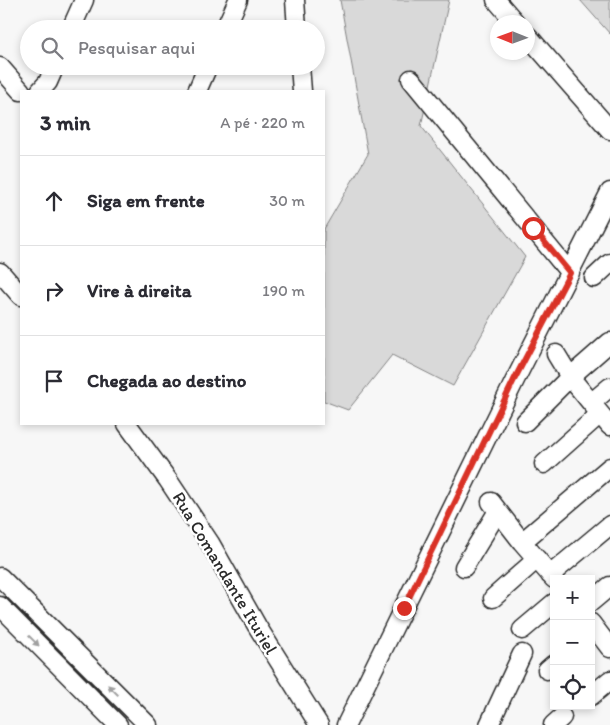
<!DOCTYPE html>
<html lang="pt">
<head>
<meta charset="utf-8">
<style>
	:root { --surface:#fff; --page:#f2f2f3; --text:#2b2b33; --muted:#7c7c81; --line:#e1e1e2 }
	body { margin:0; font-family:Itim,sans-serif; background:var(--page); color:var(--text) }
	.controls { position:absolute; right:15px; bottom:15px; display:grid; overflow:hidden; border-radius:0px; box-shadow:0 2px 8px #0003 }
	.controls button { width:45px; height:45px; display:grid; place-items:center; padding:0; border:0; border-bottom:1px solid var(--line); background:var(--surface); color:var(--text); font:25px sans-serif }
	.compass { position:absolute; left:490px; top:15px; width:45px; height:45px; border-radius:50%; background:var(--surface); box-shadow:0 2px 8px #0003; rotate:271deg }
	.stop { position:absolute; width:15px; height:15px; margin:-11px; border:4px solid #d93025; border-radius:50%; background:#fff }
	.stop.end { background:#d93025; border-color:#fff; box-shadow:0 1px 5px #0008 }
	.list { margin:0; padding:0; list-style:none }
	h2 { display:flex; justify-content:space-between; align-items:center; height:65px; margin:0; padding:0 20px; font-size:21px }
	h2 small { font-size:16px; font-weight:400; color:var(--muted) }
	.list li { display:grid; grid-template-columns:32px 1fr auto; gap:15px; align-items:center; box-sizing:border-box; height:90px; padding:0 20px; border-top:1px solid var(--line) }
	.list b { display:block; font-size:19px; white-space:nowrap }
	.list em { font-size:16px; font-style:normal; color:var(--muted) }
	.icon { flex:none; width:28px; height:28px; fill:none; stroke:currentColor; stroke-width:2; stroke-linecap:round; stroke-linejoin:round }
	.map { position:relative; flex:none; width:610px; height:725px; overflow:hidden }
	.search { position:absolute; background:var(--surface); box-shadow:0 2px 8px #0003; left:20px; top:20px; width:305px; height:55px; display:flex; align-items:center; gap:12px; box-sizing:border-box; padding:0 18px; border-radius:28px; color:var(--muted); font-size:19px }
	.panel { position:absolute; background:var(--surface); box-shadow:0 2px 8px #0003; left:20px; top:90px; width:305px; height:335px; border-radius:0px }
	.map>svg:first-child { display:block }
</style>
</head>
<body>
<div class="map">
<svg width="610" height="725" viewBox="0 0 610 725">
	<rect width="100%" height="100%" fill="#f7f7f7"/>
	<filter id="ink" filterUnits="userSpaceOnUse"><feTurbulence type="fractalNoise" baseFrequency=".02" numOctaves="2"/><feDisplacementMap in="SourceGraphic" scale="10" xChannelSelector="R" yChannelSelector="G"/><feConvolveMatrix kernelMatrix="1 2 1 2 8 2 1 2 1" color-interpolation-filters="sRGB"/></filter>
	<g filter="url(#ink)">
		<path fill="#d9d9d9" stroke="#828282" d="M340,0H449L421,126L525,257L453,386L392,355L348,410L324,401V229L368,154Z
			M580,0H610V34Z"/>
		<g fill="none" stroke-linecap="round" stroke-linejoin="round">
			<g stroke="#2b2b2b" stroke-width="21">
				<path id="minor" d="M295,0L297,29
					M496,0L515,22
					M71,29L84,0
					M225,29L238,0
					M528,36L610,130
					M300,66L302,91
					M0,67L21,91
					M411,79L570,273
					M40,91L48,82L55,66
					M197,91L208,66
					M0,272L21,296
					M594,278L610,263
					M556,354L570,377L610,426
					M591,403L610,387
					M525,422L570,377L610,342
					M127,424L168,480L210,543L257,626L319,725
					M544,464L600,414
					M491,502L522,542L554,579
					M522,542L610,467
					M464,567L498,511
					M550,575L610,525
					M0,577L148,725
					M493,598L537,559
					M591,602L610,586
					M0,606L118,725
					M591,623L610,648
					M522,630L554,603
					M547,670L554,664
					M591,696L610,680
					M346,725L515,380L610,192
					M489,725L522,654
					M553,725L562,717"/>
			</g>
			<use href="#minor" stroke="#fff" stroke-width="18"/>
		</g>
		<defs><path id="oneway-solid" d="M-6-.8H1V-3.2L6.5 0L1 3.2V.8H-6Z" transform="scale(1.25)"/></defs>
		<g fill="#a0a0a0">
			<use href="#oneway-solid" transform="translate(34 641) rotate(45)"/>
			<use href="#oneway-solid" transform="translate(113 690) rotate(-135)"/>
		</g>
	</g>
	<g fill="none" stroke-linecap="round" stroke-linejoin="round" filter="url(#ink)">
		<path stroke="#d93025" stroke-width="6" d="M404,608L514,380L570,273L533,228"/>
	</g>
	<g text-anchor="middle" stroke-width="5" stroke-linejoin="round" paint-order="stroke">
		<g font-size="18" fill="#2b2b2b" stroke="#fff">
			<text transform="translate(225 573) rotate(59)" y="6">Rua Comandante Ituriel</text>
		</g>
	</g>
</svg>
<div class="controls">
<button>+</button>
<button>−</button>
<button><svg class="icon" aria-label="locate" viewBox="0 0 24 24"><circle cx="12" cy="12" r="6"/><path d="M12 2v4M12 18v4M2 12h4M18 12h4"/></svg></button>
</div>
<svg class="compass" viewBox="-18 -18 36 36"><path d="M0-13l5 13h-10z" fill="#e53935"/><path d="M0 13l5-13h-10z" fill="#7c7c81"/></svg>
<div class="stop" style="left:533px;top:228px"></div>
<div class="stop end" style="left:404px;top:608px"></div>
<div class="search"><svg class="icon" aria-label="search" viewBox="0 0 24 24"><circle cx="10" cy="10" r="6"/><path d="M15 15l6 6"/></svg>Pesquisar aqui</div>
<section class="panel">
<h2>3 min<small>A pé · 220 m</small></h2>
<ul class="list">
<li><svg class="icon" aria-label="ahead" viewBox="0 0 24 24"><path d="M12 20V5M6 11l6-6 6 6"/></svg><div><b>Siga em frente</b></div><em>30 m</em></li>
<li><svg class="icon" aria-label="right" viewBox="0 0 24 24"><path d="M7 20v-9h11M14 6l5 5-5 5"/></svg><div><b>Vire à direita</b></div><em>190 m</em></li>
<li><svg class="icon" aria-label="arrive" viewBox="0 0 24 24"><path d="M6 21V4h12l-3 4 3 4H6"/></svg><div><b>Chegada ao destino</b></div></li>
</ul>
</section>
</div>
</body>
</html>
